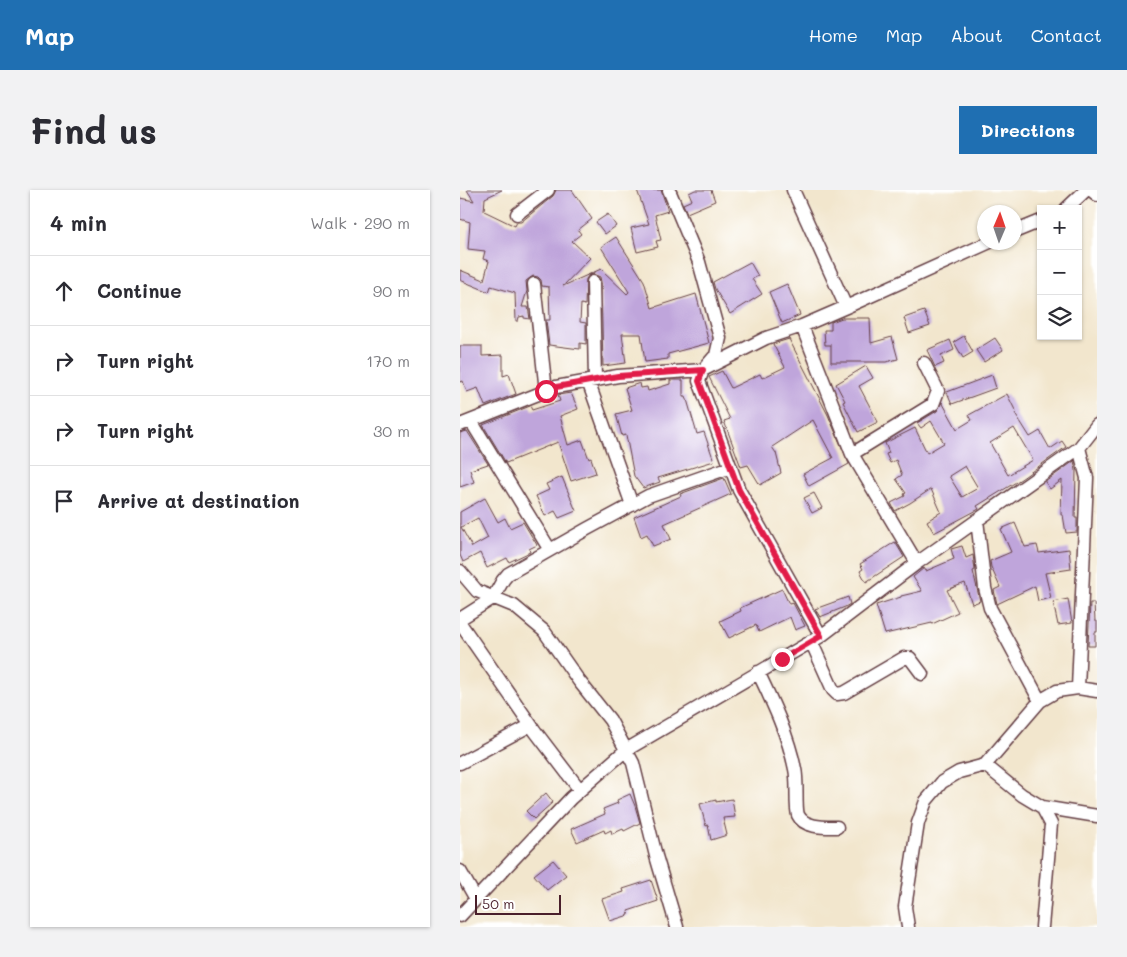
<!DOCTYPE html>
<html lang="en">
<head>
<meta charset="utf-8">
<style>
	:root { --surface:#fff; --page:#f2f2f3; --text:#2b2b33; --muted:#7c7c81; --line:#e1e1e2; --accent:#1f6fb2 }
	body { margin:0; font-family:Mali,sans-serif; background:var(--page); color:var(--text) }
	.controls { position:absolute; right:15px; top:15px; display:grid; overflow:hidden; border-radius:0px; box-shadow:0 1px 4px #0004 }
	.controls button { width:45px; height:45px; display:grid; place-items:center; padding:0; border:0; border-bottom:1px solid var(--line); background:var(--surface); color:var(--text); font:25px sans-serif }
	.compass { position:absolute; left:517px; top:15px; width:45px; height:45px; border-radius:50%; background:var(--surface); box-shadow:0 1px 4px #0004; rotate:2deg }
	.scale { position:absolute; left:15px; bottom:12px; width:86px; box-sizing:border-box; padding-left:5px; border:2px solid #4a1f2b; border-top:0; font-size:14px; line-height:18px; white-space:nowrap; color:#4a1f2b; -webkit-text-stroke:4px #fff; paint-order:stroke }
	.stop { position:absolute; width:15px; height:15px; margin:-11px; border:4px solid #e11d48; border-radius:50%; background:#fff }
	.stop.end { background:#e11d48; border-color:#fff; box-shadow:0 1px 5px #0008 }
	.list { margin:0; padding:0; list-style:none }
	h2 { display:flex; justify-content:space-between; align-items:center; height:65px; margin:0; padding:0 20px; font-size:21px }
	h2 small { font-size:16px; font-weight:400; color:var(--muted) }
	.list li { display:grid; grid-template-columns:32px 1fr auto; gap:15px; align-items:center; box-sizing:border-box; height:70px; padding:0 20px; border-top:1px solid var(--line) }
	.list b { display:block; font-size:19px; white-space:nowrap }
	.list em { font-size:16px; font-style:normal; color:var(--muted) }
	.icon { flex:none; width:28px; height:28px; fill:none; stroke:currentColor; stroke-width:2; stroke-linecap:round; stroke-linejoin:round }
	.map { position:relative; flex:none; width:637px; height:737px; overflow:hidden; border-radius:0px }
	header { display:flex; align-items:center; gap:30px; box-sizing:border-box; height:70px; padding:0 25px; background:var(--accent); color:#fff }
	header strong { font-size:24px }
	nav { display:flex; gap:28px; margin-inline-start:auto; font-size:18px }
	.intro { display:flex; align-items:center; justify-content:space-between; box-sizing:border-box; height:120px; padding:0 30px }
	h1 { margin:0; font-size:35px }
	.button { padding:12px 22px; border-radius:0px; background:var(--accent); color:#fff; font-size:18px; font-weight:700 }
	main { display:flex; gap:30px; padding:0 30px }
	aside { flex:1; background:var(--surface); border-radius:0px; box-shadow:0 1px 4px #0004 }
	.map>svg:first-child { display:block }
</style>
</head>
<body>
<header>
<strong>Map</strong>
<nav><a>Home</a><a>Map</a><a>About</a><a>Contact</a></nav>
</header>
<div class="intro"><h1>Find us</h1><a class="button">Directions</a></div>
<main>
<aside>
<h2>4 min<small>Walk · 290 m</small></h2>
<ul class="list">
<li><svg class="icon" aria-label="ahead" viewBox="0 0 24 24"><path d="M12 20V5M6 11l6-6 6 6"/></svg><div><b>Continue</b></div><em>90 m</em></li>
<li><svg class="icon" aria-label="right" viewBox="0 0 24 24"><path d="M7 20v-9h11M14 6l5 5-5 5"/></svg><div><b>Turn right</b></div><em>170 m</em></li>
<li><svg class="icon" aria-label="right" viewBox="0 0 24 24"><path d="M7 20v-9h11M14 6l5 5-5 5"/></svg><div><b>Turn right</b></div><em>30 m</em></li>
<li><svg class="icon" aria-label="arrive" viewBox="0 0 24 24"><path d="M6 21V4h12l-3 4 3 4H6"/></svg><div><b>Arrive at destination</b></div></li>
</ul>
</aside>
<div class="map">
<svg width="637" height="737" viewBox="0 0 637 737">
	<rect width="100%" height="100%" fill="#fff"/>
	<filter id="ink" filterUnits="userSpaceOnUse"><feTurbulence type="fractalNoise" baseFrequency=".02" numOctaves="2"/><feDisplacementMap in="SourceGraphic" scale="10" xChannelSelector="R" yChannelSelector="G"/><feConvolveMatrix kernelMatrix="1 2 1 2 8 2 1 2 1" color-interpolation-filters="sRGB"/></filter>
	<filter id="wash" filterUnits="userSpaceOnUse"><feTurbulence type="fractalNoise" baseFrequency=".0096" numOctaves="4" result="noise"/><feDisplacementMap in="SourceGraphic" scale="20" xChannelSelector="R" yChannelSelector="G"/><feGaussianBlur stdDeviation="1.12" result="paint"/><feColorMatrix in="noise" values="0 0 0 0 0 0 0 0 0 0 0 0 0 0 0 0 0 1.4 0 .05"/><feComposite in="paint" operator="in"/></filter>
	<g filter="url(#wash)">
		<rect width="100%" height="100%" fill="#f2e6cd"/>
		<g id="blocks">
			<path fill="#bfa5db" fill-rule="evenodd" d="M7,0H42L25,8L24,21L55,36L57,32H61L93,6L96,0H112L132,29L118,40L121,44L112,51L130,68L103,96L141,79L167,104L169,102L141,57L156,47L184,91L192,118L236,104L249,153L208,164V169L185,172L181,144H162L166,173L143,176L141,92L140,87L133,84L129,85L126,89L125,115L121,114L120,132L126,133V154L120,153V159L89,155L86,130H90L89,97L82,96L81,90L78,87L73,86L66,91L67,101L62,117H68L70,129L64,128V126L59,127L58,131H56L55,103L31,96L29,102L0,90V80L24,90L29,71L23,69L25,61L8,59L10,32L0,29V8L14,11Z
				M177,0H201L208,21L195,25L201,50L196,51L198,57L177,62L171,38L189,34Z
				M235,0H251L255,11L227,23L223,14L232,10L229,3Z
				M148,24L156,36L145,44L136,32Z
				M290,72L298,86L292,89L302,104L270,124L255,99L253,92Z
				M327,94L340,125L322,133L309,102Z
				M464,121L470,136L449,143L444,128Z
				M382,128H410L411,153L432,147L438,169L426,172H371V155H365L364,140H371V132Z
				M504,146L513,162L503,168L494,152Z
				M535,148L543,160L524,172L516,160Z
				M329,149L368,225L389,274L349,296L343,284L373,268L353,230L312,257L316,263L321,283L300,295L288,275L281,277L264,231L270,229L249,187L262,181L271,198L300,184L302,188L325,177L313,154Z
				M490,150L494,160L481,166L484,173L475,177L467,160Z
				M0,156H22V166L43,165V186L49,184L56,204L25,216L18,198L7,202L3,191L0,192Z
				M406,176L413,188L399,196L418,232L398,242L383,212L385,211L376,194Z
				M532,185L536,198L492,214L487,202Z
				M210,190H223V206H226L237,244L244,242L254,271L198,288L200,292L183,298L174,286L166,245L162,246L156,224L172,220L165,198L180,193L181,198L187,197L188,201L210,194Z
				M111,203L118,219L100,226L108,255L122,250L129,269L131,268L136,283L111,291L98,252L46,273L23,235L70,216L72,220L100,211L98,205Z
				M547,204L556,222L555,223L570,247L580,241L590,259L602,251L606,257L561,289L517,316L519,319L474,343L467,331L481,322L471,299L450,313L435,321L431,313L445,306L444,304L446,303L436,289L442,285L436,270L430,273L426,264L429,263L425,253L455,238L467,263L484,253L471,231L461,238L457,233L477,221L482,212L497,239L512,230L509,225ZM554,238L573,270L548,285L530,253ZM505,276L518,298L502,307L489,286Z
				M7,241L28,274L10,280L14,292L0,297V243Z
				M614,271L616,280L615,328H617V342L606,343L603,325H601L602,290L590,299L585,292Z
				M102,287L116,321L99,328L95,321L85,326L76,306L89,300L86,294Z
				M264,288L271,304L204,334L211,349L193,356L187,344L181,347L174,327L221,306L220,304Z
				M354,303L362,318L352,323L344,308Z
				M25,308L38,332L45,328L50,338L63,332L77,355L69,359L70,362L49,372L47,368L27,378L20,363L3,372L0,365V322ZM18,328L28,348L12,357L1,337Z
				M555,333L565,357L577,355L579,363L609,359L611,379L585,383L591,408L578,411L575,396L537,414L534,400L540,397L531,377L530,371L551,362L541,339Z
				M435,352L444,367L406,392L400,381L403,379L400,374Z
				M502,356L506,368L513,365L515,380L513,381L520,411L512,414L505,393L487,400L498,422L472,434V433L425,444L416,415L441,407V406L462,401L453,387L464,378L466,381L494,369L491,359Z
				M322,399L329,414L333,413L345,436L335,440L330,427L299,442L296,435L269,448L260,431L281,421L280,418Z
				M388,407L390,414L385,417L360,427L355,419Z
				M608,409L612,433L598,435L593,412Z
				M630,413H634L635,431H637V442H635V456H628Z
				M86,603L93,612L74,629L66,621Z
				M170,604L175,616L180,633L164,641L163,639L152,644L151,640L145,643L144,640L117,652L111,639L145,624L143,619L158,613L157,610Z
				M272,609L275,627L263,628L267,645L251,650L248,635L246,636L240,614L256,610V612Z
				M93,670L106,685L87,700L74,685Z
				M191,690L198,711L168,721L169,725L150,731L142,709L164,702L163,699Z"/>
		</g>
	</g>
	<g filter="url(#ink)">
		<use href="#blocks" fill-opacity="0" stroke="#633d43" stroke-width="1"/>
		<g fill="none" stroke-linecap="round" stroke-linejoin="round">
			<g stroke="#633d43" stroke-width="15">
				<path id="street" d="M209,0L239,72L260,148L256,165L243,180L239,191L279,300L361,446
					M333,0L386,117
					M631,0L637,5
					M606,19L626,0
					M57,24L88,0
					M554,42L581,31
					M133,92L135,190
					M74,94L86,201
					M342,136L392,264L457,373
					M128,191L172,315
					M11,231L90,360
					M0,235L96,197L158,186L243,180L306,148L342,136L386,117L530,52
					M392,264L473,214L478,201L464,173
					M517,330L525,398L530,418L580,511
					M0,381L17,401L54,416L84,441L119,491L150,530L173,573L196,666L217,737
					M0,429L33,408L43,390L48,384L127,339L188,306L271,277
					M0,433L75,541L120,600
					M351,451L373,500L377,504L384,503L444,468H450L462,484
					M298,482C313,513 328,545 335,579C338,591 335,617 338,625C344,638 365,637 377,637
					M618,498L627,288L619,258
					M0,573L71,535
					M525,575L562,605L582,617L637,626
					M582,617L591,634L582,737
					M0,681L16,709
					M0,726L111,608L166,560L361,446L457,373L619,258L637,235
					M448,737L445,717L458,633L466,611L482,592L499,582L525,575L580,511L597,501L618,498L637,501"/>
			</g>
			<use href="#street" stroke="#fff" stroke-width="12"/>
		</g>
	</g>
	<g fill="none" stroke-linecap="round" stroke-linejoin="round" filter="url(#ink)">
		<path stroke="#e11d48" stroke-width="6" d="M86,201L96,197L158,186L243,180L239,191L279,300L361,446L322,469"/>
	</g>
</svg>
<div class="controls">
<button>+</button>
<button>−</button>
<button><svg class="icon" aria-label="layers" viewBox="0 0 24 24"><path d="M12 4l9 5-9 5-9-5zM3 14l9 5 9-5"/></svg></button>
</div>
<svg class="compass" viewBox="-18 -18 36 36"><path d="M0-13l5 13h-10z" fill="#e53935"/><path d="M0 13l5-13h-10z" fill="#7c7c81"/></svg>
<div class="scale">50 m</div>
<div class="stop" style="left:86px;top:201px"></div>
<div class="stop end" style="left:322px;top:469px"></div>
</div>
</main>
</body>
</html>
